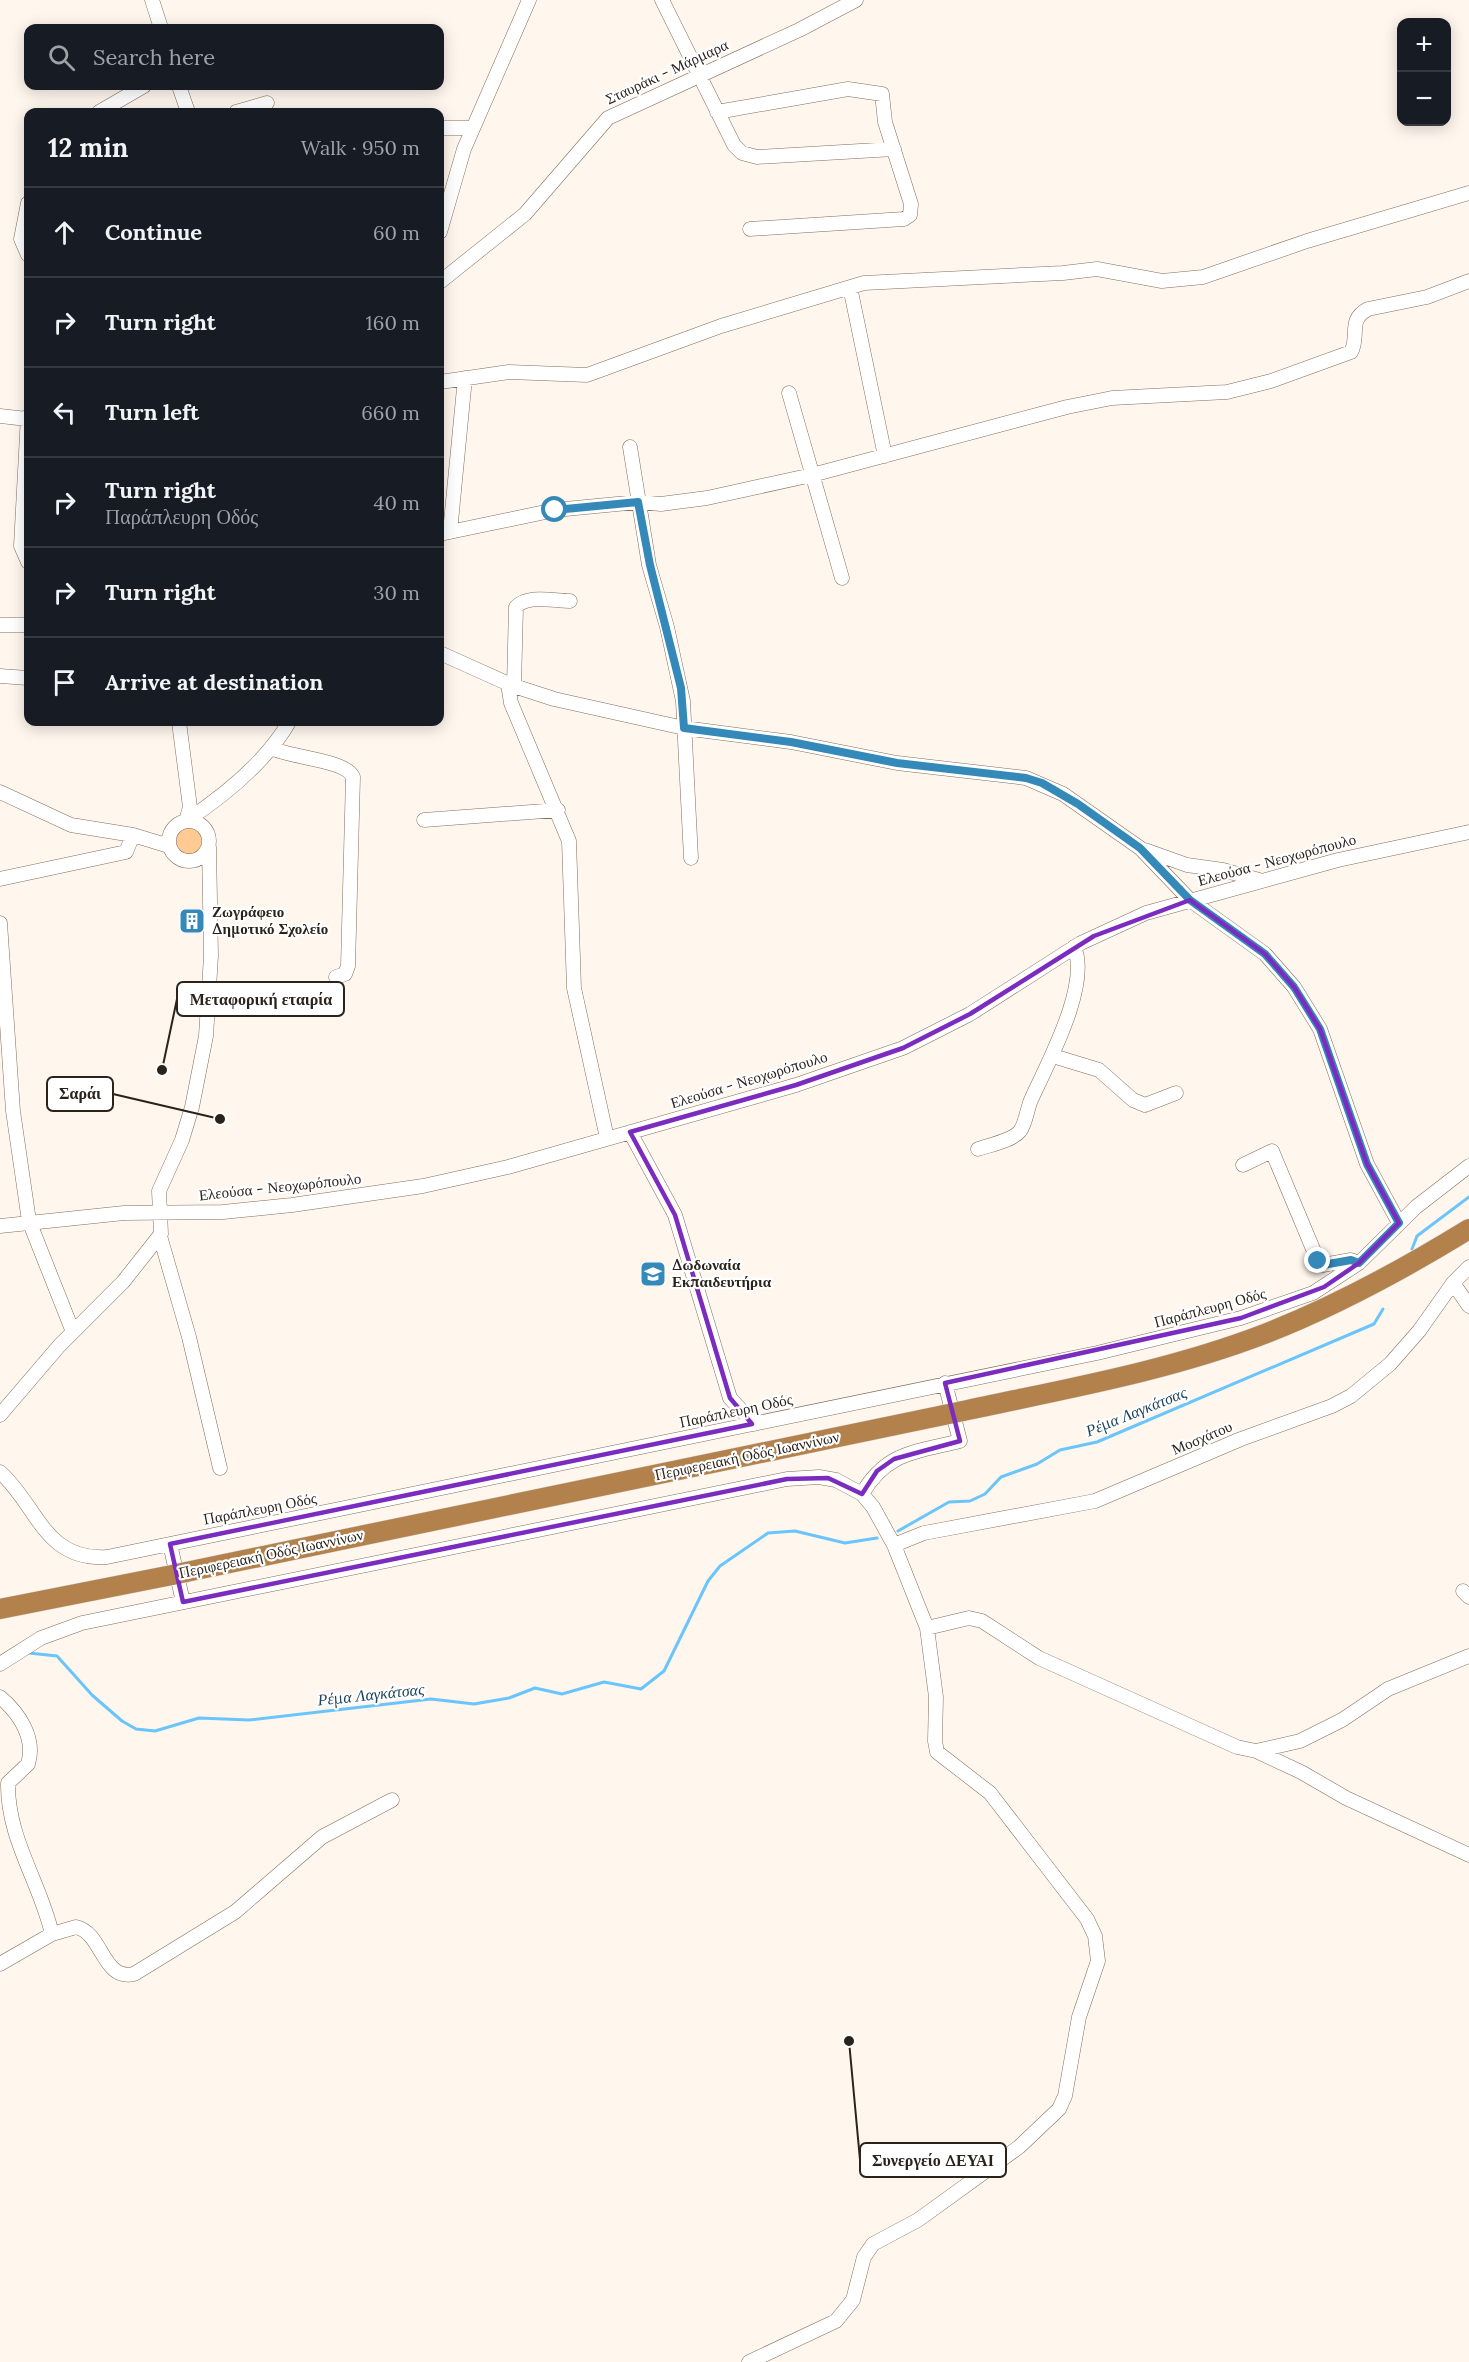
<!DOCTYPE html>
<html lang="en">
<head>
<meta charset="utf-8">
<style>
	:root { --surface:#171b24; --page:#242831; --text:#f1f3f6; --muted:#9ea1a6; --line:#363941 }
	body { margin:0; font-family:Lora,serif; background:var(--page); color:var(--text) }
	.controls { position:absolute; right:18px; top:18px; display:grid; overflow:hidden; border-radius:12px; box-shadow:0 3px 15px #0003 }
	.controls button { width:54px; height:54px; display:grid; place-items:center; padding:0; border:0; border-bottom:2px solid var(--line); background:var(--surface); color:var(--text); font:30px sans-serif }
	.stop { position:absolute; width:18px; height:18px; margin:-14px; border:4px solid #3489b8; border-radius:50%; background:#fff }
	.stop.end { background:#3489b8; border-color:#fff; box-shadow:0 2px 6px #0008 }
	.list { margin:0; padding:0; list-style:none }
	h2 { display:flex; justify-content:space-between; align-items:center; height:78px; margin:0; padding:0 24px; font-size:26px }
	h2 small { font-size:20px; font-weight:400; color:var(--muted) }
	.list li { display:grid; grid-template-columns:39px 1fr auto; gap:18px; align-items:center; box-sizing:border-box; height:90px; padding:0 24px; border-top:2px solid var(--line) }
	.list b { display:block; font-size:22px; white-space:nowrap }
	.list p { margin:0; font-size:20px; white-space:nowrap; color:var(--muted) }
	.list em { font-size:20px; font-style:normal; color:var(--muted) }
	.icon { flex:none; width:33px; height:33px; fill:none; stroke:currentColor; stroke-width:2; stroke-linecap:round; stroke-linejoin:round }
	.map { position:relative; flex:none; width:1469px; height:2362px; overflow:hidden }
	.search { position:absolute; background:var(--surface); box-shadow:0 3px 15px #0003; left:24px; top:24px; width:420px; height:66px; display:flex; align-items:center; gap:15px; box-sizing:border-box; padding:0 21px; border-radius:12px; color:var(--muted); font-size:22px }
	.panel { position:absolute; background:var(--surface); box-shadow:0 3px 15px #0003; left:24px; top:108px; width:420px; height:618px; border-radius:12px }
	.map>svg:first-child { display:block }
</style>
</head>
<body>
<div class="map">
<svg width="1469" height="2362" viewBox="0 0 1469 2362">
	<rect width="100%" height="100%" fill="#fff6ee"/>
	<path fill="#ffca94" d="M172 840a15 15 0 1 1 30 0a15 15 0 1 1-30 0Z"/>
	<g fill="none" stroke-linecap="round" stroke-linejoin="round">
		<path stroke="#69c5fb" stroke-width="3" d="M1412,1249L1417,1236L1469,1197
			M898,1531L949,1502L970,1501L985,1494L1001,1477L1037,1464L1060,1450L1097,1442L1374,1324L1383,1309
			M29,1653L57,1656L92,1695L122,1721L136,1729L155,1731L199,1718L249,1720L431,1699L474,1704L509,1698L535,1688L562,1694L604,1682L641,1689L664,1671L708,1581L720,1566L768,1533L795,1531L845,1543L877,1538"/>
		<g stroke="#806e5b" stroke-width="15">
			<path id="minor" d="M152,0L161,28
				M662,0L734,145L742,153L757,157L894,149
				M179,86L188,112
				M99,112L144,86
				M236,112L267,103
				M717,112L848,89L882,94L885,122L911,204L910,215L904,219L750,229
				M440,128H472
				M28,203L21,239L28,255
				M440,232L464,149L529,0
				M440,282L525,214L608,118L799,30L856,0
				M850,287L885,456
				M440,382L509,372L587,375L721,326L864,283L1063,273L1097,269L1162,281L1203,277L1307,241L1469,193
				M789,393L842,578
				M0,416L27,419
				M28,416L21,546L28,562
				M630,447L649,565L667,627L683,701L691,858
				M450,532L465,378
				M440,534L555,510L638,502L661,504L707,498L812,475L1067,407L1112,398L1227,392L1271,381L1351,352C1360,336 1347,320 1368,309L1427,297L1469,281
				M0,625H28
				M440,653L511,685L554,699L684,728L791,742L897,763L1026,778L1063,794L1140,848L1190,900L1265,954L1294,987L1320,1029L1367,1164L1399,1223
				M0,676L28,678
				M508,684L511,703L569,841L574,988L607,1138
				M514,686L516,607C528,594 554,601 570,601
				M179,722L190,807L186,821
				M271,748C292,758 346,760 353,777L348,966L345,974L336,977
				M0,792L71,825L133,835L169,846
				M424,820L558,810
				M169 841a20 20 0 1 1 40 0a20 20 0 1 1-40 0Z
				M186,821C225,795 266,762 289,722
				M1145,850L1187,865L1223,870L1259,880
				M0,879L126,852L133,835
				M0,923L13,1111L29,1221L73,1332
				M1053,1056L1099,1070L1133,1100L1145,1105L1176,1093
				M630,1132L675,1215L730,1398L754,1424
				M978,1149C989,1145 1012,1141 1020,1131C1026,1123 1027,1109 1031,1100C1047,1064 1091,985 1074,947
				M1243,1165L1272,1151L1318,1261L1323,1265L1351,1260L1359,1263
				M0,1226L124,1213L223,1212L292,1205L423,1186L508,1167L796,1085L903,1048L970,1014L1081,943L1146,913L1338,860L1469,832
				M160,1236L189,1337L220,1468
				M1453,1283L1469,1306
				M0,1415L59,1346L123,1282L161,1234L159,1191L182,1140L192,1107L206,1036L211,956L209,847
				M0,1472C38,1506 44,1561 107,1557L1097,1353L1241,1318L1313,1293L1359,1263L1416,1207L1469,1166
				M862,1494C886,1452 916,1452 960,1441L945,1383
				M170,1544L183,1602
				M894,1545L924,1533L1095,1501L1241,1439L1332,1406L1351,1396L1390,1364L1419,1331L1453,1283L1469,1267
				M1463,1591L1469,1597
				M927,1628L969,1618L982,1621L1039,1658L1237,1747L1256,1751L1300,1741L1342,1720L1388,1689L1469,1656
				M0,1664L41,1638L82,1623L787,1479L819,1477L836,1480L862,1494L873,1507L894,1545L927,1628L936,1697L935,1741L937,1752L990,1793L1087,1919L1095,1936L1098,1961L1079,2017L1065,2096L1059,2109L1019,2147L918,2220L873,2244L864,2257L853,2300L836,2321L749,2362
				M0,1697C19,1713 36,1738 28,1764L8,1783C7,1838 40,1882 52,1934
				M1256,1751L1301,1772L1346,1798L1469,1855
				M0,1964L52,1934L76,1927C103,1933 102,1981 134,1974L235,1912L322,1837L392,1800"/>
		</g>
		<g stroke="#d9d7d6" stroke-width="21">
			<path id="highway" d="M963,1411C1065,1389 1169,1371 1267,1333C1338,1305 1404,1269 1469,1229
				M186,1572L944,1415
				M0,1609L172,1575"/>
		</g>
		<use href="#minor" stroke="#fff" stroke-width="14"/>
		<use href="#highway" stroke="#b3814c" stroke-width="20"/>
		<g stroke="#d9d7d6" stroke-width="21" stroke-linecap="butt">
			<path id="highway-bridge" d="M944,1415L963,1411
				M172,1575L186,1572"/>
		</g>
		<use href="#highway-bridge" stroke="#b3814c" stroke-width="20"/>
	</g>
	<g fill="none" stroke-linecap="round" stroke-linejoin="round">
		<path stroke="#3489b8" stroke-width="8" d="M555,510L638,502L650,565L681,688L684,728L791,742L897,763L1026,778L1042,783L1078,804L1140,848L1190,900L1265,954L1294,987L1320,1029L1367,1164L1399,1223L1359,1263L1351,1260L1323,1265L1318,1261"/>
	</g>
	<path fill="none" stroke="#7b2cbf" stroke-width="4.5" stroke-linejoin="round" d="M1190,900L1265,954L1294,987L1320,1029L1367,1164L1399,1223L1359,1263L1324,1287L1241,1318L945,1383L960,1441L894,1459L877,1471L862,1494L828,1478L787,1479L183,1602L170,1544L752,1424L730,1398L675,1215L630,1132L796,1085L903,1048L970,1014L1094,936Z"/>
	<defs>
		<g id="building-square" transform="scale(1.35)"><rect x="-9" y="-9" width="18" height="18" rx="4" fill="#3489b8" stroke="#fff"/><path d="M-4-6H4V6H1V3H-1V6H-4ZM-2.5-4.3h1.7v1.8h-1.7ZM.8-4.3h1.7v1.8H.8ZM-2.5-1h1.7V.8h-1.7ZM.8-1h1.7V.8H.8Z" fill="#fff"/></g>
		<g id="school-square" transform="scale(1.35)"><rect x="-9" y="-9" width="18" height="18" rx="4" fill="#3489b8" stroke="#fff"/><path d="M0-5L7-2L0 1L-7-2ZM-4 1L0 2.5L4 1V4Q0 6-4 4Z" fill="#fff"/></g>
	</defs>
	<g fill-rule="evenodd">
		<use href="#building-square" x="192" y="921"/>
		<use href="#school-square" x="653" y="1274"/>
	</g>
	<g text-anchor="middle" stroke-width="4.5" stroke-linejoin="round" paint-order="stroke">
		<g font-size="15" fill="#2a231b" stroke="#fff">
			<text transform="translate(667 72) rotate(-25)" y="5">Σταυράκι - Μάρμαρα</text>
			<text transform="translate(1277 860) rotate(-15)" y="5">Ελεούσα - Νεοχωρόπουλο</text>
			<text transform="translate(749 1080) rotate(-17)" y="5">Ελεούσα - Νεοχωρόπουλο</text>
			<text transform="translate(280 1187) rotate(-6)" y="5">Ελεούσα - Νεοχωρόπουλο</text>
			<text transform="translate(1210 1308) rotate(-15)" y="5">Παράπλευρη Οδός</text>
			<text transform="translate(736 1411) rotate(-12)" y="5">Παράπλευρη Οδός</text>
			<text transform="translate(1202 1438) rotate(-23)" y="5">Μοσχάτου</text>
			<text transform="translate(747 1456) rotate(-12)" y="5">Περιφερειακή Οδός Ιωαννίνων</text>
			<text transform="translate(260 1509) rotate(-11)" y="5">Παράπλευρη Οδός</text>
			<text transform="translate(271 1554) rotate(-12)" y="5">Περιφερειακή Οδός Ιωαννίνων</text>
		</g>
		<g font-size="15" font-weight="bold" fill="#2a231b" stroke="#fff" text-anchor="start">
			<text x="212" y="917">Ζωγράφειο<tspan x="212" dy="17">Δημοτικό Σχολείο</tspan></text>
			<text x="672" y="1270">Δωδωναία<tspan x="672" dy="17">Εκπαιδευτήρια</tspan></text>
		</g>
		<g font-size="16" font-style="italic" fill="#1d445a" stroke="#fff">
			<text transform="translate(1136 1411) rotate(-22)" y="6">Ρέμα Λαγκάτσας</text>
			<text transform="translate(371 1694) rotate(-6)" y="6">Ρέμα Λαγκάτσας</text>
		</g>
	</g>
	<path fill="none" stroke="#2a231b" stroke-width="2" d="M162 1070L177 999M220 1119L113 1094M849 2041L860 2160"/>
	<g fill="#2a231b" stroke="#fff" stroke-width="2">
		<circle cx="162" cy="1070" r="6"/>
		<circle cx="220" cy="1119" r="6"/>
		<circle cx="849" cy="2041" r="6"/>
	</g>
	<g fill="#fff" stroke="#2a231b" stroke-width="2">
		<rect x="177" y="982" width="167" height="34" rx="6"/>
		<rect x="47" y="1077" width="66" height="34" rx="6"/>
		<rect x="860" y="2143" width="146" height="34" rx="6"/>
	</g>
	<g font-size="16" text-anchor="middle" font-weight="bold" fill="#2a231b">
		<text x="261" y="1005">Μεταφορική εταιρία</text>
		<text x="80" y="1099">Σαράι</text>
		<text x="933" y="2166">Συνεργείο ΔΕΥΑΙ</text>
	</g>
</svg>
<div class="controls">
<button>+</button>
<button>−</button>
</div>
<div class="stop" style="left:555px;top:510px"></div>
<div class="stop end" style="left:1318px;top:1261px"></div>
<div class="search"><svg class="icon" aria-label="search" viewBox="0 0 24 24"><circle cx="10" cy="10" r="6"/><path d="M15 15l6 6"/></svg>Search here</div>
<section class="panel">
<h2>12 min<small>Walk · 950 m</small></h2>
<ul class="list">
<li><svg class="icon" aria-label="ahead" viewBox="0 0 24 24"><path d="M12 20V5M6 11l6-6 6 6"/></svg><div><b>Continue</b></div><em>60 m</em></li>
<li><svg class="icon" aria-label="right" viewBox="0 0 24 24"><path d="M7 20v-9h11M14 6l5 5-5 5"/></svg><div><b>Turn right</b></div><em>160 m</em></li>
<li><svg class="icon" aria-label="left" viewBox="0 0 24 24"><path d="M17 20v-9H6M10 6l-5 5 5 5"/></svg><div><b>Turn left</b></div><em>660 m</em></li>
<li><svg class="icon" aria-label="right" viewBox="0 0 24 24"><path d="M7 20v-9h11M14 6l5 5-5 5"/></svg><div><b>Turn right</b><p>Παράπλευρη Οδός</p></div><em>40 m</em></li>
<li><svg class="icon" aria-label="right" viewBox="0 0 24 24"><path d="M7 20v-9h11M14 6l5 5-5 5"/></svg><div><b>Turn right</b></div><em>30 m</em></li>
<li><svg class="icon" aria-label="arrive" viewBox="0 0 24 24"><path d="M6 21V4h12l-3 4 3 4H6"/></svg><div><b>Arrive at destination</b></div></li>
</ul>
</section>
</div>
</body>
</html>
